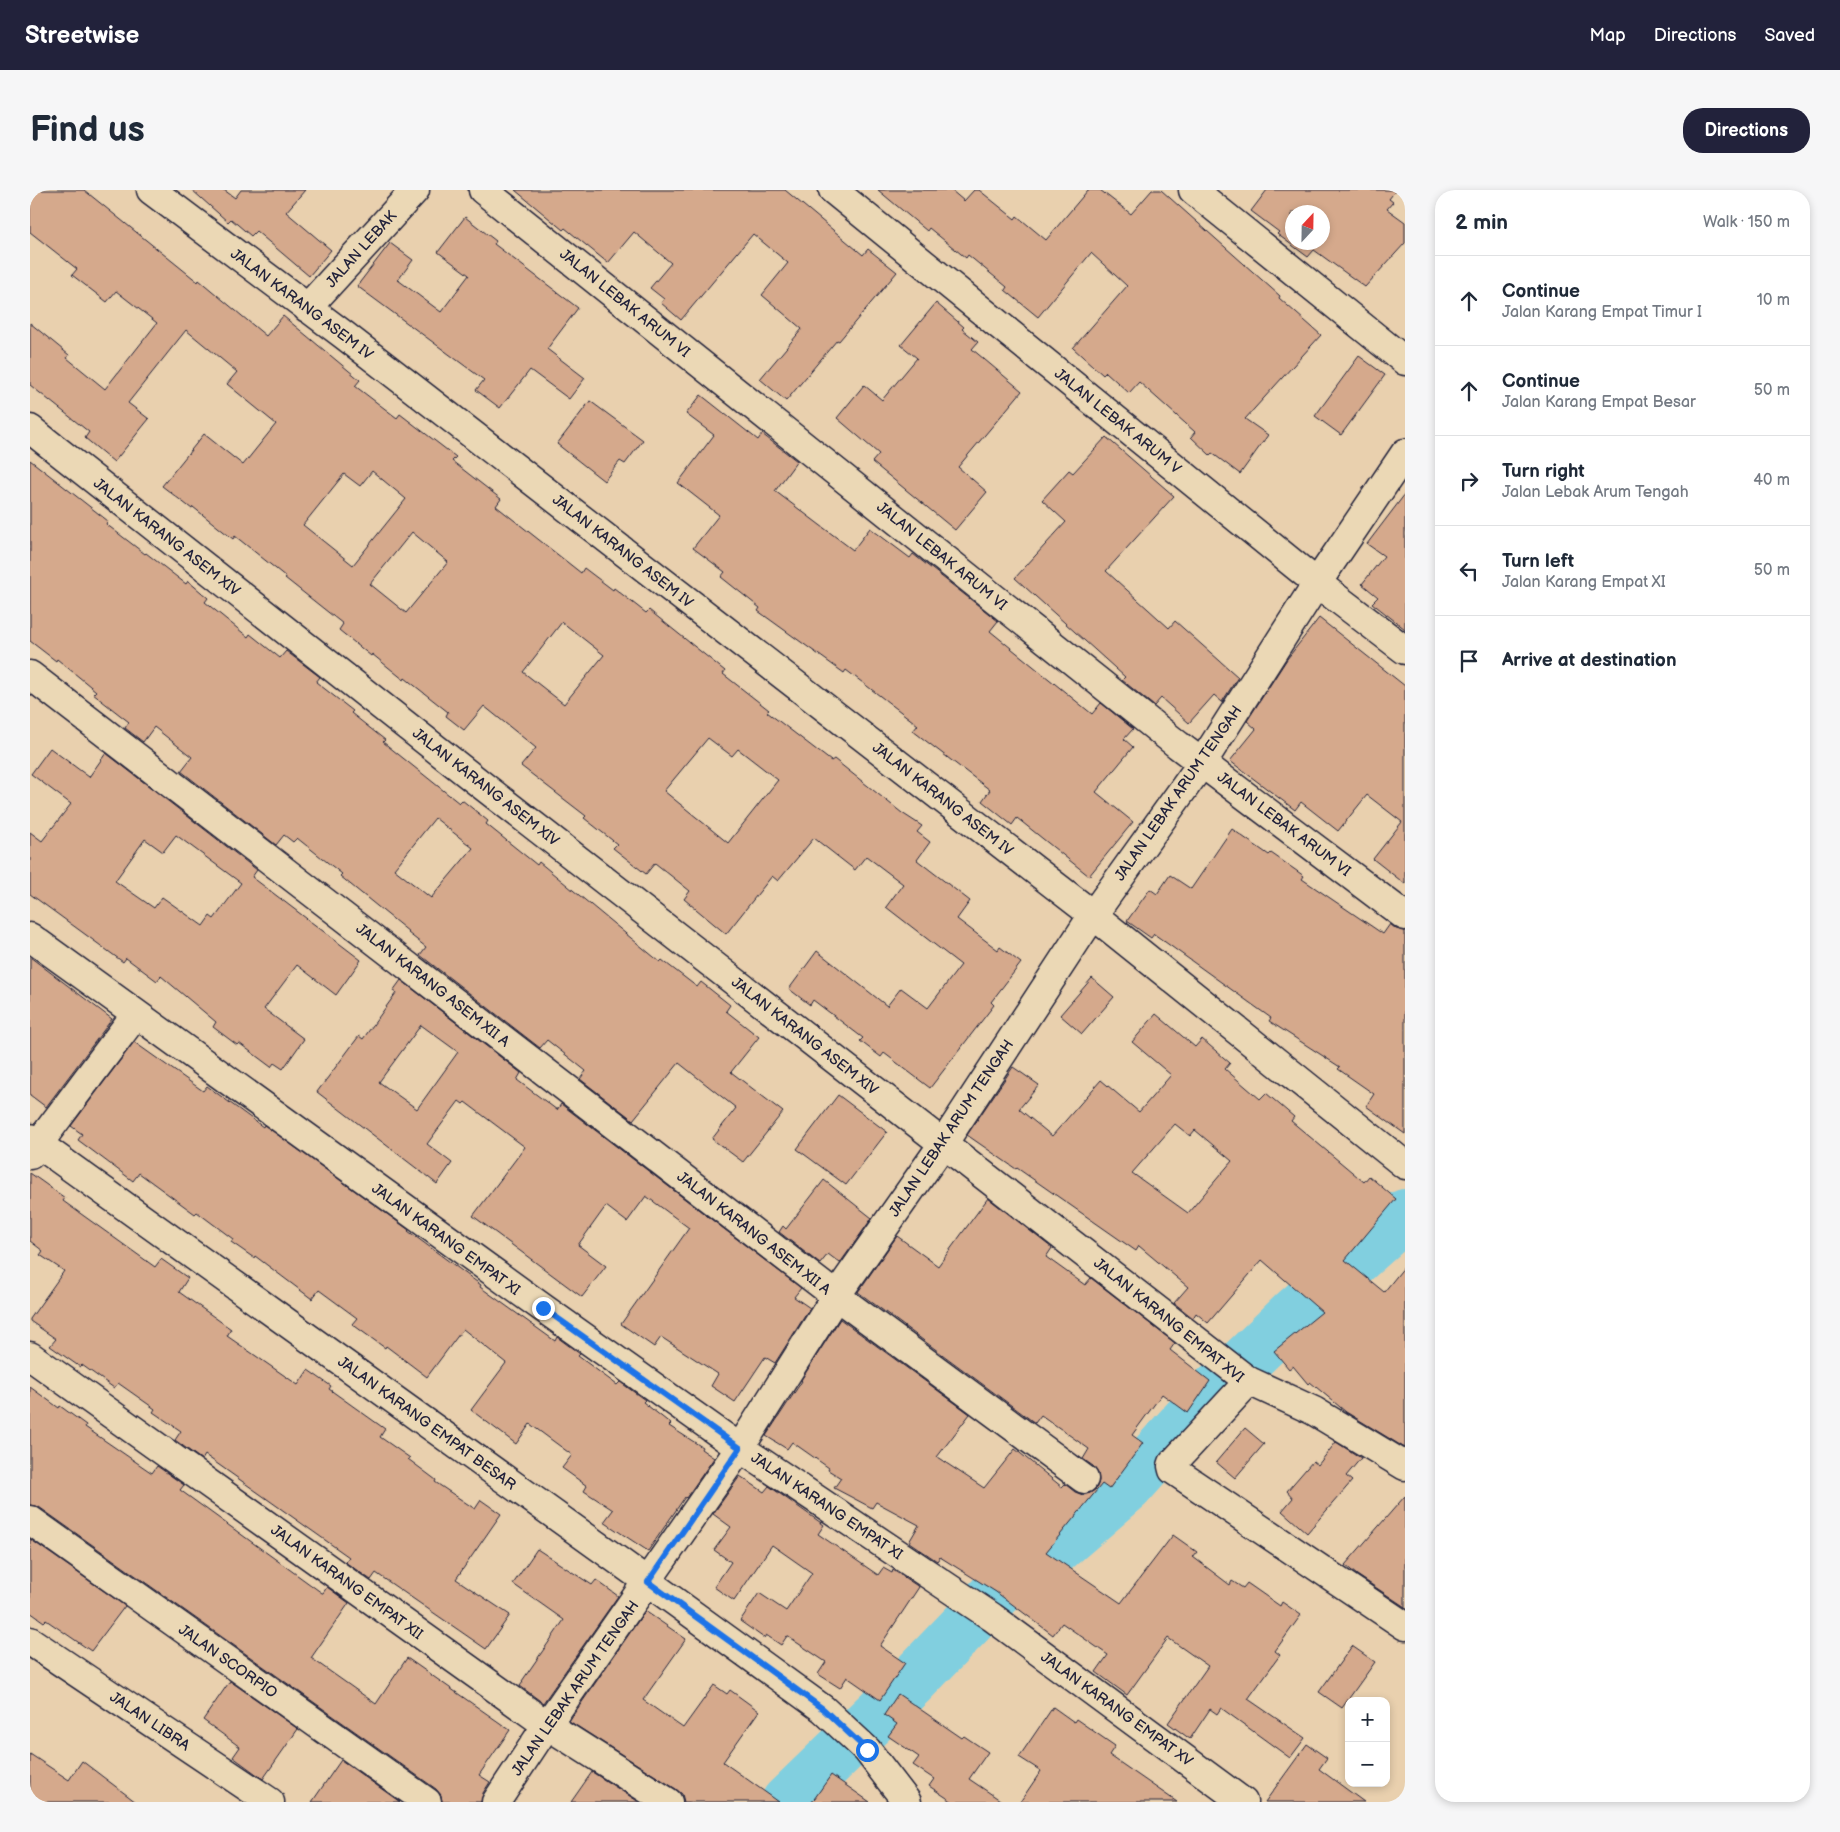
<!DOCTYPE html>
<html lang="en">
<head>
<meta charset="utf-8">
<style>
	:root { --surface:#fff; --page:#f6f6f7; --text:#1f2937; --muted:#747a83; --line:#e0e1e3; --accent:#22223b }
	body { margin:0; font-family:"Balsamiq Sans",sans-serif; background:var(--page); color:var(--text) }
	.controls { position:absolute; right:15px; bottom:15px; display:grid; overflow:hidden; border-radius:10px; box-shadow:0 2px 8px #0003 }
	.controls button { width:45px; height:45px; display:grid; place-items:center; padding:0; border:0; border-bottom:1px solid var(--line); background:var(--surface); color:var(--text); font:25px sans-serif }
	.compass { position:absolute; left:1255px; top:15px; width:45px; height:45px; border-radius:50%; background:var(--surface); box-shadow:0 2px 8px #0003; rotate:22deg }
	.stop { position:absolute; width:15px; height:15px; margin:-11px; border:4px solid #1a73e8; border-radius:50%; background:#fff }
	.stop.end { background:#1a73e8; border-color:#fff; box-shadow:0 1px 5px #0008 }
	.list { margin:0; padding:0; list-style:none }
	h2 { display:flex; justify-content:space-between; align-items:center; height:65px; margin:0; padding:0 20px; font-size:21px }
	h2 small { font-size:16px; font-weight:400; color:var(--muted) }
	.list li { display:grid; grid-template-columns:32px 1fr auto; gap:15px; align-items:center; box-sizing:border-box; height:90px; padding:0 20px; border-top:1px solid var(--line) }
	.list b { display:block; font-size:19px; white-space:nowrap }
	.list p { margin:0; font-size:16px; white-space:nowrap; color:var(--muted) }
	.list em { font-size:16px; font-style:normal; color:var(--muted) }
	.icon { flex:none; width:28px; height:28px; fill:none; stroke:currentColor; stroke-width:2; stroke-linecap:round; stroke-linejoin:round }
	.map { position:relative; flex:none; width:1375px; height:1612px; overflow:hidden; border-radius:20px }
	header { display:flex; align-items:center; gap:30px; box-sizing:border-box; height:70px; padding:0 25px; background:var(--accent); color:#fff }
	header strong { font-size:24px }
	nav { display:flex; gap:28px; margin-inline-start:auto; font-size:18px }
	.intro { display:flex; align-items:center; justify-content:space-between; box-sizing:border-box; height:120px; padding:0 30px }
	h1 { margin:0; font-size:35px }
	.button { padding:12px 22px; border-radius:20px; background:var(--accent); color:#fff; font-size:18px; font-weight:700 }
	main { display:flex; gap:30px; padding:0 30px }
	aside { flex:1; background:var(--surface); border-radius:20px; box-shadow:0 2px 8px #0003 }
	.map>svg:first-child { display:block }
</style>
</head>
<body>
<header>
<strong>Streetwise</strong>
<nav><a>Map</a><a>Directions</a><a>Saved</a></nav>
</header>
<div class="intro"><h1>Find us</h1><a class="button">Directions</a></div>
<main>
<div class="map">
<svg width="1375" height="1612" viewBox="0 0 1375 1612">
	<rect width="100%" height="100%" fill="#e9d0ae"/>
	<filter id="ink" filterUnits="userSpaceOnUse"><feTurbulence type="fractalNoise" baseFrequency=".02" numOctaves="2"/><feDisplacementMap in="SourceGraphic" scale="10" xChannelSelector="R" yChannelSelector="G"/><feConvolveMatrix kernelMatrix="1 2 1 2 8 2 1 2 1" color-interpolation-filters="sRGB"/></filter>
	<g filter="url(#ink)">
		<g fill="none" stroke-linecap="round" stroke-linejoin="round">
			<path stroke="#81cfdf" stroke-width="52" d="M757,1612L882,1491L1002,1366L1025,1359L1098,1296L1175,1210L1264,1124L1375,1025"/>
		</g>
		<path fill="#d5a98c" stroke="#22223b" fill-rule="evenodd" d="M0,0H54L168,92L169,90L236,146L253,126L330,190L325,196L367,228L370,224L426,267L422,271L471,309L466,316L551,383L554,378L583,400L584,398L616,423L619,420L695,481L693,484L739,520L737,522L801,571L804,569L872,623L892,636L887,642L900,652L887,670L940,711L927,729L968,760L970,757L991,773L961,812L964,815L900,898L854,863L851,867L830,851L833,848L783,810L780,815L759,799L787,761L857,816L871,798L898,818L931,775L856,717L873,694L836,666L825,680L784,648L748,691L742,686L696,744L654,709L660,701L625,673L616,684L583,658L587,654L554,628L556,626L491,576L506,558L454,516L434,540L416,526L418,522L375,488L374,490L342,464L341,466L309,440L313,434L255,388L256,387L205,346L203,349L163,317L162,319L132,296L174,244L213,275L246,234L197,194L207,182L156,140L98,213L119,229L84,272L55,248L59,242L0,195V133L39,165L37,168L75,199L127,133L86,101L77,112L42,85L47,79L0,42ZM342,281L376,309L323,375L273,335L314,284L330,296ZM382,342L418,372L376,423L340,394ZM532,432L574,465L534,514L493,482ZM678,548L702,566L708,559L748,590L698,653L634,601Z
			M162,0H194L205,8L211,0H275L256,22L301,60L279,86L226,41L221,46L201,29L198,32Z
			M485,0H755L833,65L838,59L867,82L809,151L807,150L756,211L730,189L772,139L732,105L758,73L723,44L651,130L631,113L634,109L620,98L641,73L604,42L578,73L535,38L533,40Z
			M848,0H921L934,11L944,0H949L985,29L987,26L1016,50L1058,0H1070L1101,24L1122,0H1131L1250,106L1249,108L1291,145L1215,229L1238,245L1210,284L1182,263L1180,265L1161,247L1165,242L1109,192L1099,203L1076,182L1073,185L1043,158L1097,96L1061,63L1008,127L975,100L977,97L938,65L936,68L899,38L897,41Z
			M1237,0H1366L1359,9L1363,12L1357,19L1375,32V53L1335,97L1284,60L1278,67L1247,44L1249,42L1221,21ZM1262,22H1292V52H1262Z
			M435,27L466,51L464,54L548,118L517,159L555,188L539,209L500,180L470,218L446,200L454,190L327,96L360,53L383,70L368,90L411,122L439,85L408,62Z
			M906,113L934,137L932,139L948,152L942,159L992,201L928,277L957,302L925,340L842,272L849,264L807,228L834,195L852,210L887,168L871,155Z
			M1329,166L1355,185L1311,245L1285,226Z
			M671,205L728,250L732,244L767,271L745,301L823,360L840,338L880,368L883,364L968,431L960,441L1062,524L1071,513L1103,539L1094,549L1103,557L1066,602L1103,632L1059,686L987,628L982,635L952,611L960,600L883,541L888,535L816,480L814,483L728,421L730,418L691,387L695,382L663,358L689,325L648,293L684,245L656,224Z
			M560,211L613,250L595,274L590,271L574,291L527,254Z
			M1076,247L1144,306L1076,381L1139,438L1145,431L1208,487L1192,512L1184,505L1159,533L1131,508L1124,516L1092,490L1095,487L985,388L1036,332L1012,310L1039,280L1043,283Z
			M0,270L78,331L76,334L115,364L116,363L156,394L158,391L178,408L175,412L218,447L220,444L250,468L256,461L290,487L286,492L323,521L321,523L355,550L353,552L429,613L432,610L458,631L456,634L507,675L509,672L630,772L632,770L667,797L671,792L700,815L696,821L729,847L701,882L753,922L713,972L682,949L706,918L649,873L603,930L550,889L556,881L517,850L510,858L390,765L396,757L378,743L379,742L310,686L312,684L267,648L263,652L254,645L246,655L151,581L162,567L124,537L113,552L95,538L99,532L63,504L66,501L27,469L26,471L0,451ZM405,628L443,658L401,708L364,679Z
			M1375,304V439L1342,413L1348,407L1332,394L1354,366L1337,354Z
			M1289,428L1375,496V694L1343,669L1372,632L1337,605L1308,641L1271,612L1265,620L1200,571L1226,539L1217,531L1257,469Z
			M20,558L59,587L76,563L227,680L222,687L331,770L306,805L267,775L234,819L274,849L253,879L244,873L241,877L209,853L207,855L183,837L186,832L131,786L127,791L96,768L93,772L0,704V642L12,651L41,614L1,584ZM146,645L211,693L184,729L180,726L173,736L132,707L124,718L85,691L115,649L133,662Z
			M1202,639L1239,665L1241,663L1274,686L1272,689L1353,744L1360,734L1366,739L1375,741V944L1336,916L1344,904L1308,879L1310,877L1239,831L1241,828L1124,744L1121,748L1097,731L1120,699L1127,704L1140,685L1161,699Z
			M0,767L82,829L16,917L0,905Z
			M1062,788L1084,807L1052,844L1030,825Z
			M371,790L491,883L487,890L527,920L531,914L771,1098L764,1107L780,1118L745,1173L735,1167L705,1212L681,1196L688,1184L631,1147L624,1157L591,1134L659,1038L616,1006L597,1032L576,1016L548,1055L576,1076L552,1107L443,1026L495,957L435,912L433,914L429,911L397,954L422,973L407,994L287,902L329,846L333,849L366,803L363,801ZM391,835L428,862L387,919L349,892Z
			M1126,824L1165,857L1172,849L1200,873L1195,879L1230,909L1236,903L1264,927L1261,931L1334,992L1339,986L1366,1009L1315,1070L1354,1102L1375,1076V1258L1316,1222L1280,1192L1278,1194L1263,1176L1259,1179L1244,1161L1292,1122L1232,1070L1178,1133L1166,1123L1163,1128L1144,1113L1158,1097L1109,1056L1106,1061L987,978L986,979L937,945L983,877L1009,895L989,919L1022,946L1071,890L1109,922L1141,885L1102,852ZM1145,934L1160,946L1165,940L1202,971L1158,1023L1102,983Z
			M104,852L173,901L177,896L233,937L234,935L379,1040L378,1041L451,1095L450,1097L525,1151L527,1147L550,1164L548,1166L587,1195L590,1192L615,1210L613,1212L641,1234L639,1236L672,1257L671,1259L684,1268L656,1308L655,1307L618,1361L574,1332L583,1320L554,1301L557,1296L532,1278L542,1265L500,1234L486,1254L441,1220L476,1173L433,1139L397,1187L356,1156L355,1158L322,1134L327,1128L289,1100L282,1109L225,1066L224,1068L201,1052L203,1049L167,1022L165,1024L109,983L103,991L48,950L52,944L41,936Z
			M808,905L857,942L816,995L767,959Z
			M0,983L35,1008L33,1011L125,1077L131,1069L158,1088L149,1102L201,1139L197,1146L268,1195L278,1180L301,1196L299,1199L355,1239L350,1247L380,1268L378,1269L406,1290L405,1292L445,1319L451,1310L471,1324L426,1389L480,1425L456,1459L346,1383L341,1390L315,1372L319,1367L175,1265L172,1270L145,1250L151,1241L123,1222L125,1219L88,1193L84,1198L52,1175L50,1177L20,1156L26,1149L0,1131V1129L34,1081L10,1065L13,1061L0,1051Z
			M794,990L842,1028L810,1073L798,1064L790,1074L749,1042L753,1036L756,1039Z
			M958,1008L1022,1058L1016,1067L1055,1095L1061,1088L1145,1153L1140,1160L1180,1191L1158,1223L1132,1204L1102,1245L1113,1253L1079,1299L1072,1294L1016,1362L1091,1413L1143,1345L1167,1362L1163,1367L1200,1395L1202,1391L1213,1398L1217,1393L1250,1416L1252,1412L1271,1425L1245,1461L1250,1465L1218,1509L1275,1548L1260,1568L1191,1518L1187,1524L1180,1519L1160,1549L1138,1533L1178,1476L1138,1448L1097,1505L1066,1482L1078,1465L1032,1433L1023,1445L966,1402L910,1367L907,1371L879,1352L889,1335L846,1312L842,1318L804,1298L811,1288L798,1280L799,1278L762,1252L757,1259L736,1246L772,1191L771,1190L810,1129L940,1224L907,1267L954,1298L985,1259L1032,1297L1035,1294L1045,1302L1053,1305L1060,1303L1066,1299L1069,1291L1068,1283L1063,1276L1053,1269L1059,1259L1011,1225L1005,1233L828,1102L867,1046L908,1076Z
			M0,1197L29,1218L30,1216L56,1235L55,1237L122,1283L127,1276L154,1295L150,1300L292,1403H293L297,1397L319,1413L281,1468L346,1514L377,1468L480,1540L449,1585L460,1592L453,1603L451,1612H412L411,1605L406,1599L9,1317L0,1315Z
			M1215,1238L1234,1254L1205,1288L1186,1272Z
			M1306,1252L1331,1268L1316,1286L1322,1291L1277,1343L1252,1321L1263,1308L1257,1301L1283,1271L1288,1275Z
			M710,1286L734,1302L739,1296L794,1335L788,1344L848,1385L853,1378L862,1383L863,1380L889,1397L850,1456L875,1473L850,1510L817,1487L810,1498L788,1484L796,1472L757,1446L751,1455L736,1445L734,1448L710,1431L729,1403L756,1421L782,1383L742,1355L704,1411L684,1397L701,1372L684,1360L701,1337L683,1324Z
			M1375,1306V1417L1327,1385L1315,1375Z
			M0,1349L95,1416L61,1461L16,1430L14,1432L0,1422Z
			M507,1359L562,1395L566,1390L588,1406L513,1513L490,1496L493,1492L492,1491L534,1430L483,1394Z
			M615,1421L656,1449L613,1510L653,1538L684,1495L697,1504L700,1500L729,1521L693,1572L749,1612H654L652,1604L646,1599L539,1531Z
			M1322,1456L1345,1472L1312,1518L1289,1502Z
			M200,1491L268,1539L233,1589L203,1567L210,1557L173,1530Z
			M868,1504L932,1548L934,1546L958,1562L939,1589L973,1612H923L899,1596L904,1589L883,1575L889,1567L858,1546L867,1534L854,1525Z
			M1023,1517L1044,1532L1046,1529L1085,1556L1079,1565L1147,1612H990L1011,1581L989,1567Z
			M1277,1554L1297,1568L1289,1579L1334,1612H1235Z
			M0,1564L39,1590L52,1571L106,1612H0Z
			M311,1570L370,1612H282Z
			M562,1582L609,1612H541Z
			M801,1585L840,1612H782Z"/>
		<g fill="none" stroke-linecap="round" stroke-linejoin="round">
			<g stroke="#22223b" stroke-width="31">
				<path id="minor" d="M121,0L314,145L1063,725L1375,975
					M453,0L1148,555L1375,726
					M803,0L1287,393L1375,460
					M1163,0L1375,171
					M277,118L385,0
					M0,239L448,592L1212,1186L1219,1191L1284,1221L1375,1276
					M0,485L806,1106L1054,1289
					M0,747L513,1118L710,1258L962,1427L1213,1612
					M0,948L618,1392L793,1519L837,1560L877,1612
					M0,965L106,824
					M0,1166L517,1535L638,1612
					M1219,1191L1143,1273L1142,1276L1143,1280L1375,1436
					M0,1330L397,1612
					M0,1451L240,1612
					M466,1612L517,1535L710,1258L806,1106L913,954L1063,725L1172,573L1287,393L1375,263"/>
			</g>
			<use href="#minor" stroke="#ebd8b5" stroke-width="28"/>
		</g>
	</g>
	<g fill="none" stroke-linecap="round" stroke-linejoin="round" filter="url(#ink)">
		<path stroke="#1a73e8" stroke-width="6" d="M513,1118L710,1258L618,1392L793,1519L837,1560"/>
	</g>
	<g text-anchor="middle" stroke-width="4" stroke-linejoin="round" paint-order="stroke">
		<g font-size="15" fill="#22223b" stroke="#ebd8b5">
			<text transform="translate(331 59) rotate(-48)" y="5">JALAN LEBAK</text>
			<text transform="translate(595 113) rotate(39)" y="5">JALAN LEBAK ARUM VI</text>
			<text transform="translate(272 114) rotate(37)" y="5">JALAN KARANG ASEM IV</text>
			<text transform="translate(1088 231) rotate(39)" y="5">JALAN LEBAK ARUM V</text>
			<text transform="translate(137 347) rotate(38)" y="5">JALAN KARANG ASEM XIV</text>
			<text transform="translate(593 361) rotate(38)" y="5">JALAN KARANG ASEM IV</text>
			<text transform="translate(912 366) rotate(39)" y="5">JALAN LEBAK ARUM VI</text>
			<text transform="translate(456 597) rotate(38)" y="5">JALAN KARANG ASEM XIV</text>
			<text transform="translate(1148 603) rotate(-55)" y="5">JALAN LEBAK ARUM TENGAH</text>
			<text transform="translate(913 609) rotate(38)" y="5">JALAN KARANG ASEM IV</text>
			<text transform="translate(1254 634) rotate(37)" y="5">JALAN LEBAK ARUM VI</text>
			<text transform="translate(403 795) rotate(38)" y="5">JALAN KARANG ASEM XII A</text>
			<text transform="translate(775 846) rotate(38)" y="5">JALAN KARANG ASEM XIV</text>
			<text transform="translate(921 938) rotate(-56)" y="5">JALAN LEBAK ARUM TENGAH</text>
			<text transform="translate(724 1043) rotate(38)" y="5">JALAN KARANG ASEM XII A</text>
			<text transform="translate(416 1049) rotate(36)" y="5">JALAN KARANG EMPAT XI</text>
			<text transform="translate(1139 1130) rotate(39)" y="5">JALAN KARANG EMPAT XVI</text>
			<text transform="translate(397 1233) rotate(36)" y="5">JALAN KARANG EMPAT BESAR</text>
			<text transform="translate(797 1316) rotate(34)" y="5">JALAN KARANG EMPAT XI</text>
			<text transform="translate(317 1392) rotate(36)" y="5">JALAN KARANG EMPAT XII</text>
			<text transform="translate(198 1471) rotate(35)" y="5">JALAN SCORPIO</text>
			<text transform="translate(545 1498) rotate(-55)" y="5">JALAN LEBAK ARUM TENGAH</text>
			<text transform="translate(1087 1519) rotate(36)" y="5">JALAN KARANG EMPAT XV</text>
			<text transform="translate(120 1531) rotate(34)" y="5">JALAN LIBRA</text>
		</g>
	</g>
</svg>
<div class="controls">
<button>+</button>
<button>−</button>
</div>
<svg class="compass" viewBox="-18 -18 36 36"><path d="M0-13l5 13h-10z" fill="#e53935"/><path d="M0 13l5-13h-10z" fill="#747a83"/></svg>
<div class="stop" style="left:837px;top:1560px"></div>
<div class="stop end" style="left:513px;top:1118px"></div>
</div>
<aside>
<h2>2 min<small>Walk · 150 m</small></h2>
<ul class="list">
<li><svg class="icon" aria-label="ahead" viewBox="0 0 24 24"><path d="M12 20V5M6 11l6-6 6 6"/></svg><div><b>Continue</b><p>Jalan Karang Empat Timur I</p></div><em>10 m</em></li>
<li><svg class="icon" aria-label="ahead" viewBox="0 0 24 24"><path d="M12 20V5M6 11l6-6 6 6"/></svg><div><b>Continue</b><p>Jalan Karang Empat Besar</p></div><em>50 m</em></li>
<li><svg class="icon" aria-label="right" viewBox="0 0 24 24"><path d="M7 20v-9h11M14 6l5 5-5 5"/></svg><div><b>Turn right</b><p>Jalan Lebak Arum Tengah</p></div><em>40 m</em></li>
<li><svg class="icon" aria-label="left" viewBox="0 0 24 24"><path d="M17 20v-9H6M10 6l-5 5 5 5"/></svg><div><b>Turn left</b><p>Jalan Karang Empat XI</p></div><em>50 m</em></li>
<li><svg class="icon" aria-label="arrive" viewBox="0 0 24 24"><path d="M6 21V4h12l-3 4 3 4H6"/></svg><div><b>Arrive at destination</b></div></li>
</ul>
</aside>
</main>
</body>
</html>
